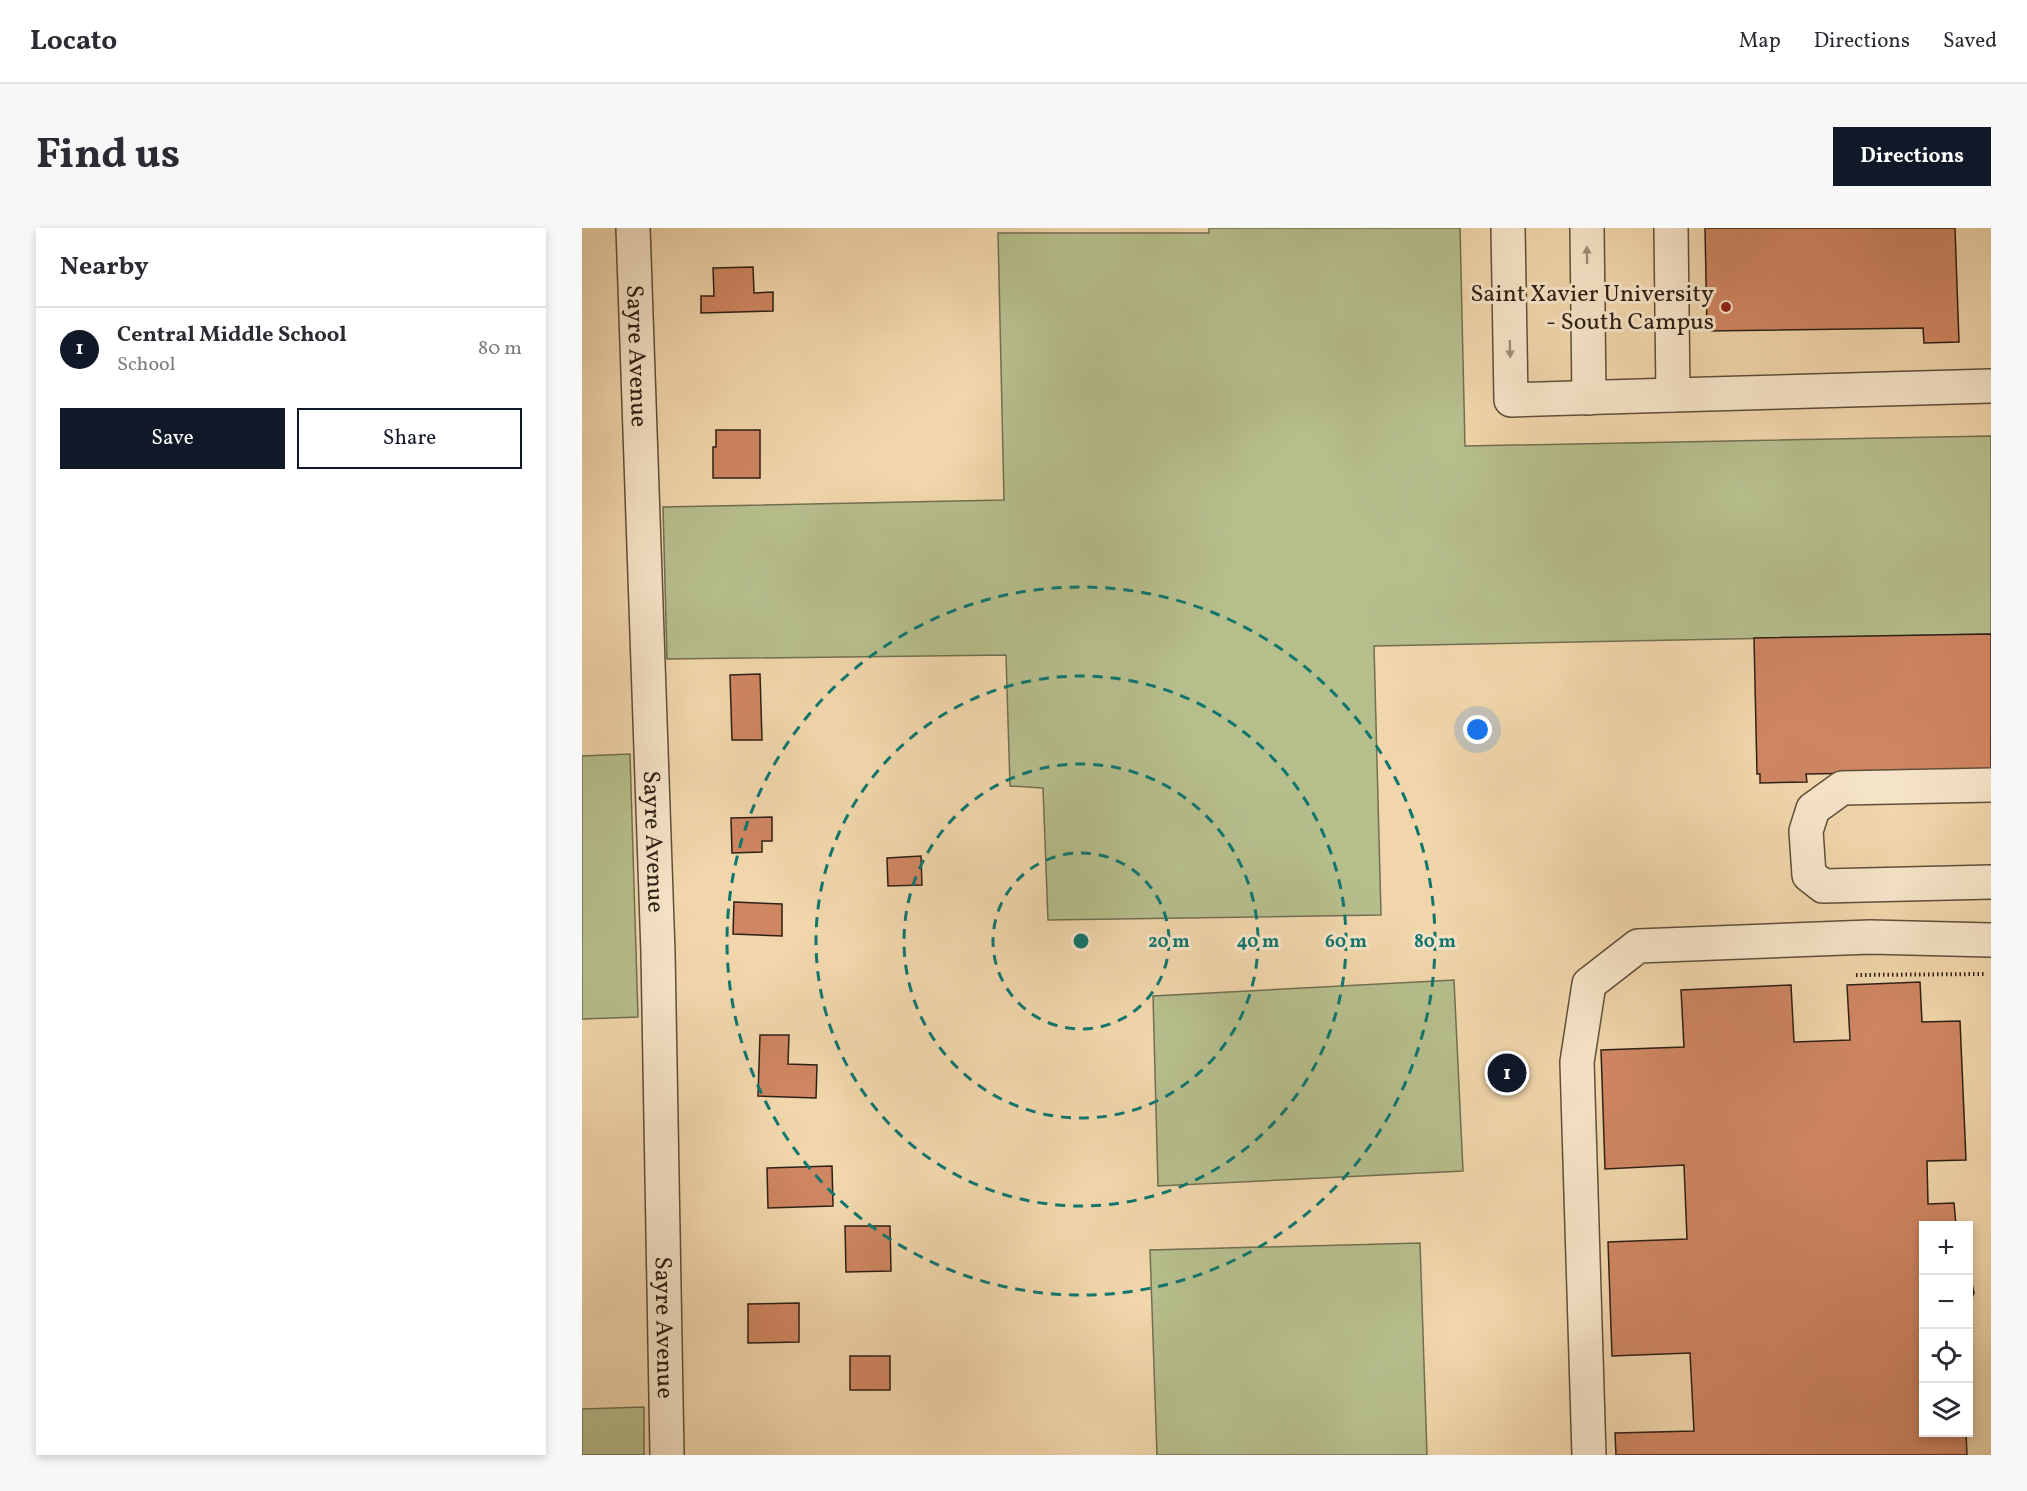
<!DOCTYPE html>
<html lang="en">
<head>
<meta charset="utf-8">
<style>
	:root { --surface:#fff; --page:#f7f7f7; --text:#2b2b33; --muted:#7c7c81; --line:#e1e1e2; --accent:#111827 }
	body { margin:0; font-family:Vollkorn,serif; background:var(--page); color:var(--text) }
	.controls { position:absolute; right:18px; bottom:18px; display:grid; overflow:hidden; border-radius:0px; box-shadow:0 3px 9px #0003 }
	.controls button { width:54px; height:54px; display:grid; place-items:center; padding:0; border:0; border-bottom:2px solid var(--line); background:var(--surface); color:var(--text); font:30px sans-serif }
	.you { position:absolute; left:896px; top:502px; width:21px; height:21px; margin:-15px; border:4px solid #fff; border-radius:50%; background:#1a73e8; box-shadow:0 0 0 9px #1a73e833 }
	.badge { display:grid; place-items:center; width:39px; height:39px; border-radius:50%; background:var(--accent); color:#fff; font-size:20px; font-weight:700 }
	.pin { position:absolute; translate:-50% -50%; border:3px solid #fff; box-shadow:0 2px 6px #0006 }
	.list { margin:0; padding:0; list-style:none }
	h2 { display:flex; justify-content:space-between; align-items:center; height:78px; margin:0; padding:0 24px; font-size:26px }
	h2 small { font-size:20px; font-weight:400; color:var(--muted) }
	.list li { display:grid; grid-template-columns:39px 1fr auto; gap:18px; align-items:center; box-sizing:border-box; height:84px; padding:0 24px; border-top:2px solid var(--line) }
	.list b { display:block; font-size:22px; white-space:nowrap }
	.list p { margin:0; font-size:20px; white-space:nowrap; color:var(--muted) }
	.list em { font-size:20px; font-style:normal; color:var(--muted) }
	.actions { display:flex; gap:12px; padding:18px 24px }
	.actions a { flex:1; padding:14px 0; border:2px solid var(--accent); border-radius:0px; text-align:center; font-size:21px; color:var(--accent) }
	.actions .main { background:var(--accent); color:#fff }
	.icon { flex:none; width:33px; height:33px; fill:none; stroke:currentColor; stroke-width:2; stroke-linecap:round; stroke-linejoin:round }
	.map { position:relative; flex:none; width:1409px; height:1227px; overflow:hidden; border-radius:0px }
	header { display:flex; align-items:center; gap:36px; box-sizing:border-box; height:84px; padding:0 30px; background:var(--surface); border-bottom:2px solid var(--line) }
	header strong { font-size:28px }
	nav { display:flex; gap:33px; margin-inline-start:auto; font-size:21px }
	.intro { display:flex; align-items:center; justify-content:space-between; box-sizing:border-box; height:144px; padding:0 36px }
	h1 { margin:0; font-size:42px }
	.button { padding:15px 27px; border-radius:0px; background:var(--accent); color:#fff; font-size:21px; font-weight:700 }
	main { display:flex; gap:36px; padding:0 36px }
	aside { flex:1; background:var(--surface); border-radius:0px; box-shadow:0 3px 9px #0003 }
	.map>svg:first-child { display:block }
</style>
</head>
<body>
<header>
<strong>Locato</strong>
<nav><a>Map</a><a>Directions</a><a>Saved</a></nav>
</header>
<div class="intro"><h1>Find us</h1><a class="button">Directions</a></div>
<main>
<aside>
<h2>Nearby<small></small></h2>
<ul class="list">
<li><span class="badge">1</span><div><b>Central Middle School</b><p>School</p></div><em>80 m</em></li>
</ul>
<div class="actions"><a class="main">Save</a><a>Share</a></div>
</aside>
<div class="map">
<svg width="1409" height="1227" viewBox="0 0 1409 1227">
	<rect width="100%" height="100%" fill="#f1d6ab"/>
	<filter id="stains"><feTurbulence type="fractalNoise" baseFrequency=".00333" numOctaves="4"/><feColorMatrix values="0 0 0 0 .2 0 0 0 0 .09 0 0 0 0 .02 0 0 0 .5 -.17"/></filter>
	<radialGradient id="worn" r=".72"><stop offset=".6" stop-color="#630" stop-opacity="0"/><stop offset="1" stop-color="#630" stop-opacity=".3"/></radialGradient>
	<path fill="#b6be8c" stroke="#726f50" stroke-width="1.5" d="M627,0H878L883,218L1409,208V406L792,418L799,687L466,692L461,560L428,558L424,427L85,431L81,279L422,272L416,5H627Z
		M48,526L56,789L0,791V528Z
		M872,752L881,943L576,958L571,768Z
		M838,1015L845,1227H575L568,1022Z
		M62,1179V1227H0V1181Z"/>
	<path fill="#cf8662" stroke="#2e2015" stroke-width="1.5" d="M1123,0H1373L1377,114L1342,115L1341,100L1125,103Z
		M171,39L172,65L191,64V83L119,85V68H132L131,40Z
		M134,202H178V250H131V219H134Z
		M1409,406V543L1224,546L1225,554L1178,555V546H1175L1172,410Z
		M178,446L180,512H150L148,447Z
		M190,589V613H180V624L150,625L149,590Z
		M339,628L340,657L306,658L305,630Z
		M152,674L200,676V708L151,706Z
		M1338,754L1340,794L1378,793L1384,932L1345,933L1346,976L1372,975L1374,998H1342V1204H1384L1385,1227H1034L1033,1205L1112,1203L1108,1125L1030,1128L1026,1014L1105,1011L1102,937L1023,941L1019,822L1102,819L1099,762L1209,757L1212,814L1268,812L1265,757Z
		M178,807H207L206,836L235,837L234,870L176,868Z
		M250,938L251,978L186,980L185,940Z
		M263,998H308L309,1043L264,1044Z
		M1386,1037L1392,1065L1386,1080Z
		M217,1075V1114L166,1115V1076Z
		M268,1128H308V1162H268Z"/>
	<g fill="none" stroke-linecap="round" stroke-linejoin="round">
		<g stroke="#5f4e3a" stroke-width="36">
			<g id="minor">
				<path id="s1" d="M51,0L76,725L85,1227"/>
				<path d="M926,0L929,172L1091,167"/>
				<path d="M1005,0L1007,170"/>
				<path d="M1089,0L1091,167L1409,158"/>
				<path d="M1409,557L1260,560L1231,581L1224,603L1227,647L1241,658L1409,654"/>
				<path d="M1007,1227L995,834L1007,756L1056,718L1288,709L1409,712"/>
			</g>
		</g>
		<path stroke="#2e2015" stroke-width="4" stroke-dasharray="1.5 3" stroke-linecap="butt" d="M1274,747L1402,746"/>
		<use href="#minor" stroke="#f6e4c8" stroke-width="33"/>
	</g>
	<defs><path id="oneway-solid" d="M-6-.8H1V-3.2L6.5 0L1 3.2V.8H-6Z" transform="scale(1.5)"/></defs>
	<g fill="#9c8c77">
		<use href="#oneway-solid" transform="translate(1005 27) rotate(-91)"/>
		<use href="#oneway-solid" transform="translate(928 121) rotate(89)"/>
	</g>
	<g fill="none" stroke="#0f766e" stroke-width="3" stroke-dasharray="10 8">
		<circle cx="499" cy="713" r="88"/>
		<circle cx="499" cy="713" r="177"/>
		<circle cx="499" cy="713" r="265"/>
		<circle cx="499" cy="713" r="354"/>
	</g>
	<circle fill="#8f2418" stroke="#f6e4c8" stroke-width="2" cx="1144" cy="79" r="6"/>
	<g text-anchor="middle" stroke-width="6" stroke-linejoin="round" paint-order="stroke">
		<g font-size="24" fill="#2e2015" stroke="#f6e4c8" text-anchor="end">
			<text x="1132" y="73">Saint Xavier University<tspan x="1132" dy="28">- South Campus</tspan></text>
		</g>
		<g font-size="24" fill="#2e2015" stroke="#f6e4c8">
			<text dy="8" stroke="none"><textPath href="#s1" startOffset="128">Sayre Avenue</textPath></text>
			<text dy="8" stroke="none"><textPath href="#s1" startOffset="614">Sayre Avenue</textPath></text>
			<text dy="8" stroke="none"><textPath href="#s1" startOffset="1100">Sayre Avenue</textPath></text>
		</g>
	</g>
	<circle cx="499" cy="713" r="9" fill="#0f766e" stroke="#f6e4c8" stroke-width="3"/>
	<g font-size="18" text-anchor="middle" font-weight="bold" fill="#0f766e" stroke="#f6e4c8" stroke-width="6" stroke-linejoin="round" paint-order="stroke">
		<text x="587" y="719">20 m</text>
		<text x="676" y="719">40 m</text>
		<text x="764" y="719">60 m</text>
		<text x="853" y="719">80 m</text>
	</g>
	<rect width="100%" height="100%" filter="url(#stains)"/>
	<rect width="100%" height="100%" fill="url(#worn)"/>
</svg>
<div class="controls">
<button>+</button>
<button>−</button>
<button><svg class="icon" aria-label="locate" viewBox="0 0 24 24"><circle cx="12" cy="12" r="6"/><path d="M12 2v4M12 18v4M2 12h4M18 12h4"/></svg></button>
<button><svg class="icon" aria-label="layers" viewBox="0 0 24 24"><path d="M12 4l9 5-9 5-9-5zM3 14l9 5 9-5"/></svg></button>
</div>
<div class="you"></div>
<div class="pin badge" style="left:925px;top:845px">1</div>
</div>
</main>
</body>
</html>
